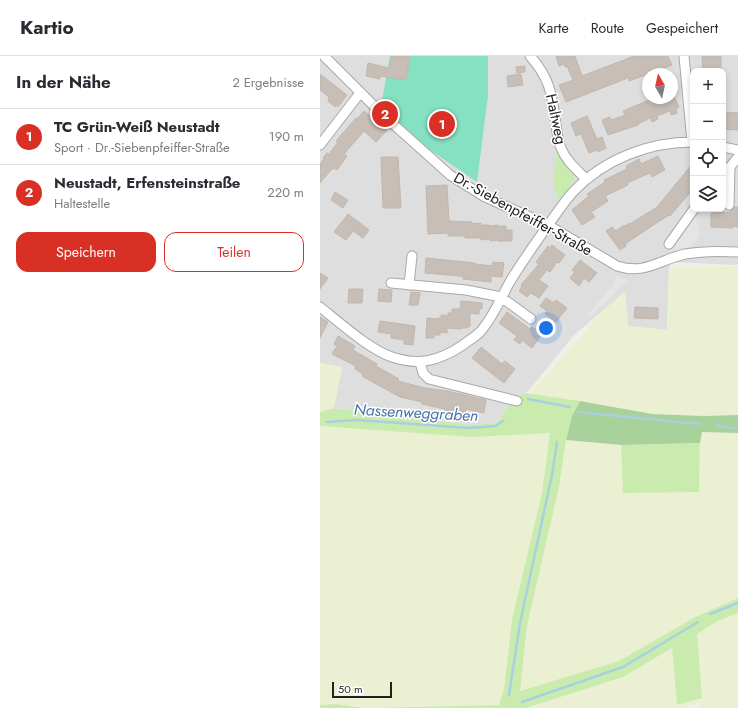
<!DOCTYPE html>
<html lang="de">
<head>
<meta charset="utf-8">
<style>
	:root { --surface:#fff; --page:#f7f7f7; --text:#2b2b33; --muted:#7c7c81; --line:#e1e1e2; --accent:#d93025 }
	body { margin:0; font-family:Jost,sans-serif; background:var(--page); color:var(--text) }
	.controls { position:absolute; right:12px; top:12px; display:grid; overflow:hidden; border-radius:8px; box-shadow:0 2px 6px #0003 }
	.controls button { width:36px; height:36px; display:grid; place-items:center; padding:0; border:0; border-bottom:1px solid var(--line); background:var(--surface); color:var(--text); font:20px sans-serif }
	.compass { position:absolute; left:322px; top:12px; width:36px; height:36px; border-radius:50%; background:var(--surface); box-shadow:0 2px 6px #0003; rotate:351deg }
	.scale { position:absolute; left:12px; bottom:10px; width:60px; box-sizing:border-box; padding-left:4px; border:2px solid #212121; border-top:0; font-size:11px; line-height:14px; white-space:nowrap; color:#212121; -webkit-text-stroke:3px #fff; paint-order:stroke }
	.you { position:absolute; left:226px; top:272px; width:14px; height:14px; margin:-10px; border:3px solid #fff; border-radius:50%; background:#1a73e8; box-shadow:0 0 0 6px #1a73e833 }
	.badge { display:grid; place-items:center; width:26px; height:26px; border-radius:50%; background:var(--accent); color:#fff; font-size:13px; font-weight:700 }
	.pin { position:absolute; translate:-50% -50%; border:2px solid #fff; box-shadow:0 1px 4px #0006 }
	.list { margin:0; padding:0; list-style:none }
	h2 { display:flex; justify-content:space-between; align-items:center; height:52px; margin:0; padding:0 16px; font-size:17px }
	h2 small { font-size:13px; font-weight:400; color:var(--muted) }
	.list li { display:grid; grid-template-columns:26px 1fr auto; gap:12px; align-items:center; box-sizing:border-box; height:56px; padding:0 16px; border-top:1px solid var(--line) }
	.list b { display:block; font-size:15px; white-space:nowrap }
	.list p { margin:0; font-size:13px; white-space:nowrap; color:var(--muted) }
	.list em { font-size:13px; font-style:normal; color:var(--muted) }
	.actions { display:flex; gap:8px; padding:12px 16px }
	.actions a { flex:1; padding:9px 0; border:1px solid var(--accent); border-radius:12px; text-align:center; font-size:14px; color:var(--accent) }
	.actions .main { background:var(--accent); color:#fff }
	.icon { flex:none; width:22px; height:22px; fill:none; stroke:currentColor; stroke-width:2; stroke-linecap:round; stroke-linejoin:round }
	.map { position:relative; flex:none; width:418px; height:652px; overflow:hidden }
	header { display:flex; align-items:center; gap:24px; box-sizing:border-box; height:56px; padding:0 20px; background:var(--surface); border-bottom:1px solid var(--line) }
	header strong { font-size:19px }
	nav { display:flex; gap:22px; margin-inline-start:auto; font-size:14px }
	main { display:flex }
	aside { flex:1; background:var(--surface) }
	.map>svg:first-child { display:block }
</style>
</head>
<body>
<header>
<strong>Kartio</strong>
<nav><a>Karte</a><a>Route</a><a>Gespeichert</a></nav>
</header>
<main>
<aside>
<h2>In der Nähe<small>2 Ergebnisse</small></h2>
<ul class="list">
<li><span class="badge">1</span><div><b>TC Grün-Weiß Neustadt</b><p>Sport · Dr.-Siebenpfeiffer-Straße</p></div><em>190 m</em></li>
<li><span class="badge">2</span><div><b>Neustadt, Erfensteinstraße</b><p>Haltestelle</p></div><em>220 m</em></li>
</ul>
<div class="actions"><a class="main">Speichern</a><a>Teilen</a></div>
</aside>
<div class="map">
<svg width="418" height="652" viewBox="0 0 418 652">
	<rect width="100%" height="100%" fill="#f2efe8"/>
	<path fill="#dfdede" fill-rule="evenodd" d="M0,0H418V209L351,206L349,212L347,274L308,270L305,236L254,279L210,333L205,337L194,342L176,367L151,369L14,352L22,311L0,307ZM373,15H403V153H373ZM328,18H352V42H328Z"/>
	<path fill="#ecf0d3" d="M418,210V359L384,360L331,358L260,345L209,338L272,268L273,263L305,236L308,270L347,274L349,212Z
		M0,307L22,311L14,352L0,356Z
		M0,370L63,374L181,379L230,377L222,437L192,563L184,633L179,649L48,652L16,648L0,649Z
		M382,376L418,377V542L377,560L299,605L200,636L207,570L239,431L246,384L301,389L304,436H378L380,415V387Z
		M418,557V652H379V646L365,652H206L303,621L352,592L357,648L377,578L396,566Z"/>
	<path fill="#c9ecae" d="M237,94C243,102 258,116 253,127C250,133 243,139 238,144L233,125Z
		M205,337L260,345L252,360L246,384L239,431L207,570L200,635L299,605L377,560L418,542V557L396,566L377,578L382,642L357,649L352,592L303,621L206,652H48L179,649L184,633L192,563L222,437L230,377L151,381L0,370V356L14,352L151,369L176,367L194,342Z
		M380,387L379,436L303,437L301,389Z
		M16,648L44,652H0V649Z"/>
	<path fill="#a9d19c" d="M260,345L332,358L384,360L418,359V377L382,376L380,387L301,389L246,384L252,360Z"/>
	<path fill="#85e1c2" d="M70,0H168V39L157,126L97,85L61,50Z"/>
	<path fill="#e5e5e5" d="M375,159L380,178L377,184L371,190L349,195Z
		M296,220L308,224L270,261L267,259L293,229Z"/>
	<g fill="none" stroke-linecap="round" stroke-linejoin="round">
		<path stroke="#a8d0df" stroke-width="2.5" d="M208,343L250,351
			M258,356L380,368
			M7,366L37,364L149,372L175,370L183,365
			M396,369L418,373
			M390,558L418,547
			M189,639L200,567L232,419L237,386
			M202,646L303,611L378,566"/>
	</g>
	<path fill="#c7beb7" stroke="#c4b6aa" d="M72,0H90L86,24L60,20V23L46,20L48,7L69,12Z
		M236,0H255L262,20L314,0H348L352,9L309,25L308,22L246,46L239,29L253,24L247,10L245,11L244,8L239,10Z
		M382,0H401V15H383Z
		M205,10V16L197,17L196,11Z
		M0,18L27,39L18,51L16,49L15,51L8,45L9,41L0,34Z
		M201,18L203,29L188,31L187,20Z
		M334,42H355L359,51L356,53L357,57L351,59L350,55L337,60L338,63L332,66L330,62L318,68V69L288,79L282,64L290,61L291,64L305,59L303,55Z
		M44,55L67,74L56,86L44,75L24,98L27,100L17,114L14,112L12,114H11L0,127V108L4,103L3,102L7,97L9,98L18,86L16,85L36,62L37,63Z
		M403,56L418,57V74L403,73Z
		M267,60L277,83L282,81L286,92L278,96L277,94L269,97L261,78L256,80L251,67Z
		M338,100L345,114L332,121L330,117L307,127L308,129L285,140L288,145L271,156L275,161L262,169L252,154L269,140L267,138L285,126L284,124L307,113L306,110L319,103L321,108Z
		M61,101H78L81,152H63Z
		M373,107V133L356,153L350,160L349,159L332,170L305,188L306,190L300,194L286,175L292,171L296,175L304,169L305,170L310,167V168L337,151Z
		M127,129L129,165L152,166V168L161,167V169H169V170L178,169V170H186V174H192V185H178V184L170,185V183L161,184V182H145V180H128V177L108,178L106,130Z
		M15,136L28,144L23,152L11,144Z
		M414,151H418V171L413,170V172L391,171V157L410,156Z
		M28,158L49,174L43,182L33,175L26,184L14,176Z
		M232,189L245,199L239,207L237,206L230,216L227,214L219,224L228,230L219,242L211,237L207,241L199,235L202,230L201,229L219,208L216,206L228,190L230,192Z
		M106,202L155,207V208L172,210L173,206L184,207L182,221L171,220V226L143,223V221L139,220L105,217Z
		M260,204L277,217L269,226L264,222L259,230L250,222L255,216L252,214Z
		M0,217L8,222L0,233Z
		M29,233H43L42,247H28Z
		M59,233L72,234L71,246L58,245Z
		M91,236L100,237L98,249H89Z
		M226,242L234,247L236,244L247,252L236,266L225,258L227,255L220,250Z
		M141,245L162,247V253H159V258L150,257V270L147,272H141V273L127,272V277L120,276V279H114V282H106L107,262L118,263V262H121V259L128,260V257H132V253H140Z
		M315,251L338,252V263L314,262Z
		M187,256L210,273L212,271L222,278L212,292L202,284L200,288L194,284L197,280L179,267Z
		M0,261L8,266L0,282Z
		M60,265L95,270L93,289L84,288V284L71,282V278L58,276Z
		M18,280L35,290L33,294L57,308L56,310L79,323L78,325L105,332L128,335L166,344L164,357L146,353L145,358L124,354V353L102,348V346L80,341L42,320L43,318L35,313L36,310L12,298L17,290L14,288Z
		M161,291L182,308L185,305L195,313L184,327L152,302Z"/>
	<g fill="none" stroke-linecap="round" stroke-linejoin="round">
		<g stroke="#a8a8a8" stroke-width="11">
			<path id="minor" d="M4,0L63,59L130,119L165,141L228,169L297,210C325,219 339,204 365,198C382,195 401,195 418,196
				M210,0C228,20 232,36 235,62C237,72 237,83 241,92C246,105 257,114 266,123
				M364,0L372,86
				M0,89L40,37
				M403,91L418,94
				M403,116L410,111L418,101
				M409,149L410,111
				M349,188L374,153
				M71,227L146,234L181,241L211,263
				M89,229L92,200
				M0,251C19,266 50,294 72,301C99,310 119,305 143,289C148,285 155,281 160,276C173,262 181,241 191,224C202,206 214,189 226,172C235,160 243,147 253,136C284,103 329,86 373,86
				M100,306L103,317L109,323L197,345"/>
		</g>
		<use href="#minor" stroke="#fff" stroke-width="9"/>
	</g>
	<g text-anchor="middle" stroke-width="3" stroke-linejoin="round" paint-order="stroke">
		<g font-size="15" fill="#212121" stroke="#fff">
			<text transform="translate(236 63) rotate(78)" y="5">Haltweg</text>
			<text transform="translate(203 158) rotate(29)" y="5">Dr.-Siebenpfeiffer-Straße</text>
		</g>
		<g font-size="16" font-style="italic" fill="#4775ac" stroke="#fff">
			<text transform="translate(96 356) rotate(3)" y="6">Nassenweggraben</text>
		</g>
	</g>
</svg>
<div class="controls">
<button>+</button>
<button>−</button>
<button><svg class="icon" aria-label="locate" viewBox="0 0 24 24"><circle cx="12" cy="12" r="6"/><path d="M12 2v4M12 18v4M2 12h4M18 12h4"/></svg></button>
<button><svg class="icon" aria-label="layers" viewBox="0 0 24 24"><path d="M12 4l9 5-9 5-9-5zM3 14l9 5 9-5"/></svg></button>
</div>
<svg class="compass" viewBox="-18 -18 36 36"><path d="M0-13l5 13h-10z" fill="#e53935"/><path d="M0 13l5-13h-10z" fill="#7c7c81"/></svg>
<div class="scale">50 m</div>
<div class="you"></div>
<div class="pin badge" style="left:122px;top:68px">1</div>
<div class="pin badge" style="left:65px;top:58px">2</div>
</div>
</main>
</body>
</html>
